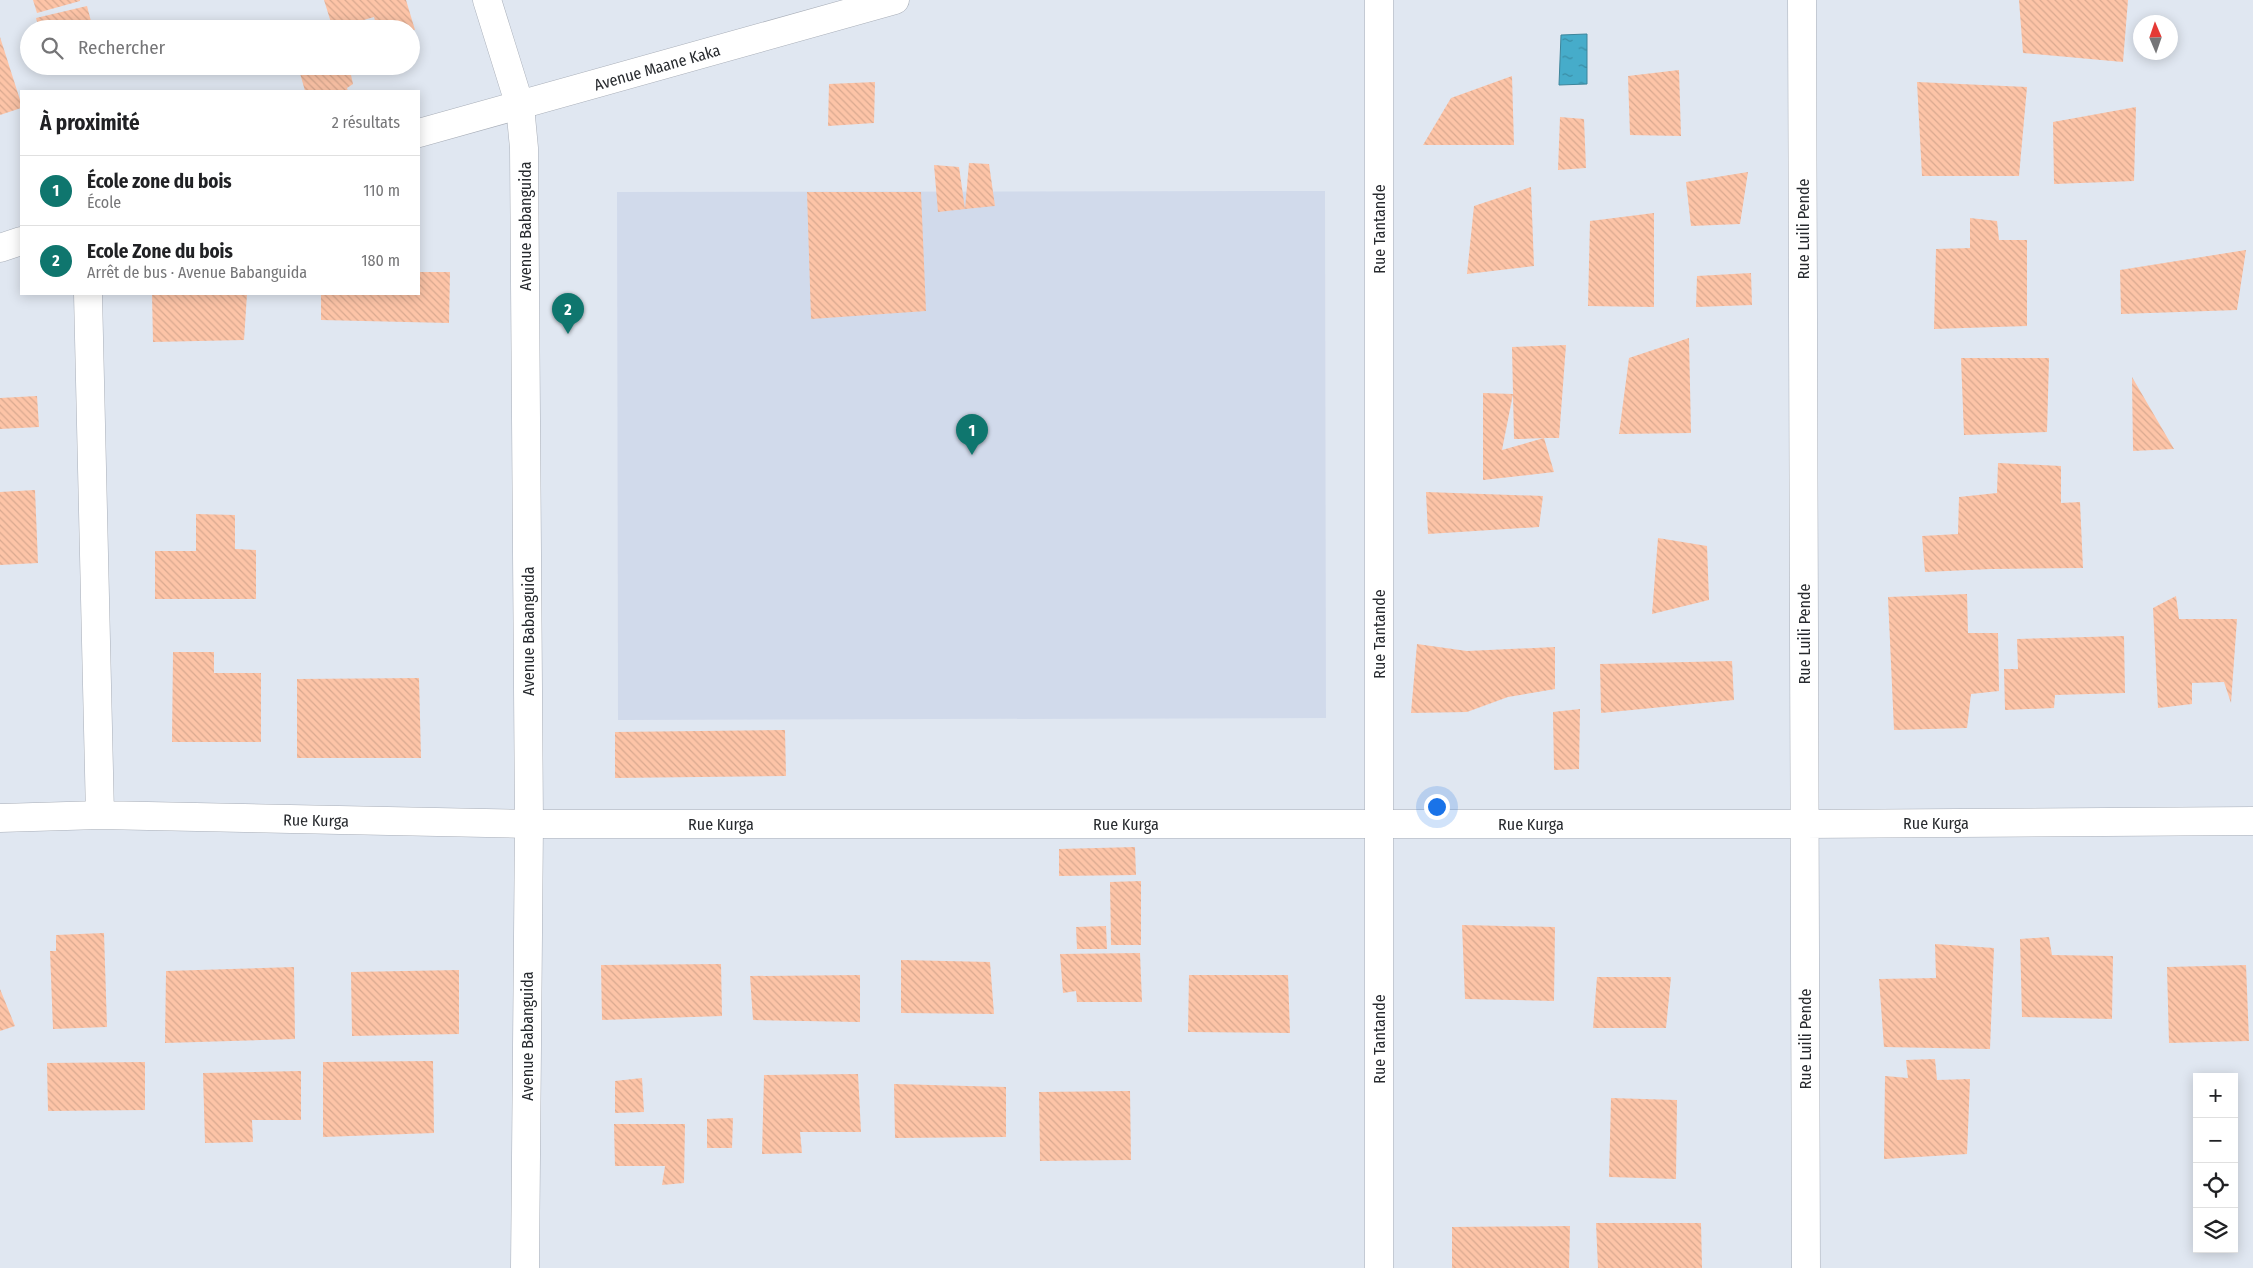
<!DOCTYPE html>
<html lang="fr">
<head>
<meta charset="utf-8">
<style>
	:root { --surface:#fff; --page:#f6f6f6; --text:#202124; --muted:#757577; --line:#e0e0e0; --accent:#0f766e }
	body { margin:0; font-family:"Fira Sans Condensed",sans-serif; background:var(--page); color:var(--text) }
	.controls { position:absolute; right:15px; bottom:15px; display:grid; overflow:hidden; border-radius:0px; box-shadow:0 2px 12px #0003 }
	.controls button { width:45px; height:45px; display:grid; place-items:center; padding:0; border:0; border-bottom:1px solid var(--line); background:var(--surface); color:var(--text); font:25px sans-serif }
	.compass { position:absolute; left:2133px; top:15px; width:45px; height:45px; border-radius:50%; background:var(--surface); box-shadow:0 2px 12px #0003; rotate:358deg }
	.you { position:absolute; left:1436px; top:806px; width:18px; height:18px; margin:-12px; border:4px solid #fff; border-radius:50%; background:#1a73e8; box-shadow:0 0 0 8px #1a73e833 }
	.badge { display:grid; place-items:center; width:32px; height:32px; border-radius:50%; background:var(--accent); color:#fff; font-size:16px; font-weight:700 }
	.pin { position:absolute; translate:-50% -41px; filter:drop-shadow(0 1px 2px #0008) }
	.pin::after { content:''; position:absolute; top:26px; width:18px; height:15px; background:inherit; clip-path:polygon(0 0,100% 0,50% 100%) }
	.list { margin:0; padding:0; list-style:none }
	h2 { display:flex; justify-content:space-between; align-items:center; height:65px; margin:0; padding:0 20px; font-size:21px }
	h2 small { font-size:16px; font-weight:400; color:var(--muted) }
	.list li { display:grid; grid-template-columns:32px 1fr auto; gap:15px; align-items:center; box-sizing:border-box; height:70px; padding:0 20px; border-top:1px solid var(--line) }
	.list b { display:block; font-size:19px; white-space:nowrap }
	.list p { margin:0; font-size:16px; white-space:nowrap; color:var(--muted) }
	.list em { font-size:16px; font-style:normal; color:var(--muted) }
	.icon { flex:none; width:28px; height:28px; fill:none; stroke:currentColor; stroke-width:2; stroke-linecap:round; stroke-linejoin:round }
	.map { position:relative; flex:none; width:2253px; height:1268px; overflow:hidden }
	.search { position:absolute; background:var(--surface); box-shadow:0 2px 12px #0003; left:20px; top:20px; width:400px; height:55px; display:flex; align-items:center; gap:12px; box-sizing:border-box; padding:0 18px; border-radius:28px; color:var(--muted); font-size:19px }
	.panel { position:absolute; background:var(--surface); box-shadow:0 2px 12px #0003; left:20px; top:90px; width:400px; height:205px; border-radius:0px }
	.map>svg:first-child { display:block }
</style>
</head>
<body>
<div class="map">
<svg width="2253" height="1268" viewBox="0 0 2253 1268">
	<defs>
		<pattern id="water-ripples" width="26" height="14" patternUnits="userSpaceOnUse" patternTransform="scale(1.25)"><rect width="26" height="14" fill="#46acca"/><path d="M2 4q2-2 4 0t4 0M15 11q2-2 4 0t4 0" fill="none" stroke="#3a8ca4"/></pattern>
		<pattern id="building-back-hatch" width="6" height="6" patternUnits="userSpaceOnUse" patternTransform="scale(1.25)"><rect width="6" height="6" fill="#fdc4a7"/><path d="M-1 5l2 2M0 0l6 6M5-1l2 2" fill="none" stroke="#d9a990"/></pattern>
	</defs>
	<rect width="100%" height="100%" fill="#e0e7f1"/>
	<path fill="#d1daeb" d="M1325,191L1326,718L618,720L617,192Z"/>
	<path fill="url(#water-ripples)" stroke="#3d859b" d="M1587,34V84L1559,85L1561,35Z"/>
	<path fill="url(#building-back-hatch)" d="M33,0H80V1L37,13Z
		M324,0H406L415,30L377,29L374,17L333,29Z
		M2019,0H2128L2123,62L2023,53Z
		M87,6L93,29H39L36,18Z
		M0,37L21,103V108L0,115Z
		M298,66H349L353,84L347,88L348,91H305Z
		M1679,70L1681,136L1630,135L1628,76Z
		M1512,76L1514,145H1423L1451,98Z
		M875,82L874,123L828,126L829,84Z
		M1917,82L2027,87L2019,176H1922Z
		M2136,107L2134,181L2054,184L2053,122Z
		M1560,117L1584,119L1586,168L1558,170Z
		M969,163L989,164L995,206L965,209Z
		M934,165L959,167L965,209L938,212Z
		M1748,172L1740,224L1691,226L1686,182Z
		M1531,187L1534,266L1467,274L1474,206Z
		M807,192H921L926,311L811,319Z
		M1654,213V307L1588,306L1590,221Z
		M1970,218L1997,221L1999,240H2027V326L1934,329L1936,249L1970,248Z
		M2246,250L2237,310L2121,314L2120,270Z
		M419,272H450L449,323L321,320V294H419Z
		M1751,273L1752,305L1696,307L1697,276Z
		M152,294H247L244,340L153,342Z
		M1689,338L1691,433L1619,434L1629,358Z
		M1566,345L1559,438H1547L1514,439L1513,394L1502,450L1544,438L1554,472L1483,480V393L1513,394L1512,347Z
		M1961,358H2049L2047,432L1964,435Z
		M2132,377L2174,449L2133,451Z
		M37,396L39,427L0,429V398Z
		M1998,463L2061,466V503L2080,502L2083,568L1991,569L1925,572L1922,536L1958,534L1959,497L1997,493Z
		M35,490L38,563L0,565V492Z
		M1426,492L1543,496L1539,527L1428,534Z
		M196,514L235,515V549L256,550V599H155V551H196Z
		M1658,538L1707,546L1709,600L1652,614Z
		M1967,594L1968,633H1998L1999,691L1971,694L1967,728L1894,730L1888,597Z
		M2176,596L2179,619H2237L2231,703L2224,682L2192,683V704L2158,708L2153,608Z
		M2124,636L2125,693L2055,695L2054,708L2005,710L2004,669H2018L2017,639Z
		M1417,644L1467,651L1555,647V689L1508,697L1467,712L1411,713Z
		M173,652H214V673H261V742H172Z
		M1732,661L1734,700L1601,713L1600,664Z
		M419,678L421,758H297V679Z
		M1580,709L1579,769L1554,770L1553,712Z
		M785,730L786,776L615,778V732Z
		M1135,847L1136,875L1059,876V849Z
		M1141,881V945H1111L1110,882Z
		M1462,925L1555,927L1554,1001L1465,999Z
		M1106,926L1107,949H1077L1076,927Z
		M104,933L107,1027L53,1029L50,951H56V935Z
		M2049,937L2052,955L2113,956L2112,1019L2022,1017L2020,939Z
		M1935,944L1994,948L1990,1049L1884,1047L1879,979L1936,978Z
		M1140,953L1142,1002H1077L1076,991L1063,993L1060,954Z
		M901,960L990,962L994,1014L901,1013Z
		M721,964L722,1016L602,1020L601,965Z
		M2246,965L2249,1041L2169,1043L2167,967Z
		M294,967L295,1039L165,1043L166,971Z
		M459,970V1034L352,1036L351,972Z
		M860,975V1022L753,1020L750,976Z
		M1189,975H1288L1290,1033L1188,1032Z
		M1597,977H1671L1666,1028H1593Z
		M0,989L15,1026L0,1031Z
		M1935,1059L1937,1080L1970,1079L1967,1154L1884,1159L1885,1076L1908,1078L1906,1060Z
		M433,1061L434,1133L323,1137V1062Z
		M145,1062V1110L48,1111L47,1063Z
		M301,1071V1120H252L253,1142L205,1143L203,1073Z
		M858,1074L861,1132H800L802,1153L762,1154L764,1075Z
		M642,1078L644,1112L615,1113V1081Z
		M894,1084L1006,1087V1137L895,1138Z
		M1130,1091L1131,1160L1040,1161L1039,1092Z
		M1611,1098L1677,1100L1676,1179L1609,1177Z
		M733,1118L732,1148H707V1119Z
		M614,1124H685L684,1183L662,1185L665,1166H615Z
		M1596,1223H1701L1702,1268H1598Z
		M1570,1226L1569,1268H1452V1227Z"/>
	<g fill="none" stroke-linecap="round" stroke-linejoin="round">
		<g stroke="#a8aeb8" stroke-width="29">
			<path id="minor" d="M1379,0V1268
				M1802,0L1806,1268
				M419,133L895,0
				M0,248L21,241
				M88,294L100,815
				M0,818L100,815L529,824H1805L2253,821"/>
		</g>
		<g stroke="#a8aeb8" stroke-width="29">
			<path id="tertiary" d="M487,0L520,106L524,148L529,824L525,1268"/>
		</g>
		<use href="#minor" stroke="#fff" stroke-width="28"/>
		<use href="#tertiary" stroke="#fff" stroke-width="28"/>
	</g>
	<g text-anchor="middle" stroke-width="4" stroke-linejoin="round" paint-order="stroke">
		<g font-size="16" fill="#272a2e" stroke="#fff">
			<text transform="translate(657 67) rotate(-16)" y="6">Avenue Maane Kaka</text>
			<text transform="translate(525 226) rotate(-90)" y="6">Avenue Babanguida</text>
			<text transform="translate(1379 229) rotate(-90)" y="6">Rue Tantande</text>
			<text transform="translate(1803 229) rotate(-90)" y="6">Rue Luili Pende</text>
			<text transform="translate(528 631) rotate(-90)" y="6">Avenue Babanguida</text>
			<text transform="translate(1379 634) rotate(-90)" y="6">Rue Tantande</text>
			<text transform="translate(1804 634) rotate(-90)" y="6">Rue Luili Pende</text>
			<text transform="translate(316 820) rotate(1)" y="6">Rue Kurga</text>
			<text x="1936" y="829">Rue Kurga</text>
			<text x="721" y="830">Rue Kurga</text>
			<text x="1126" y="830">Rue Kurga</text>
			<text x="1531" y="830">Rue Kurga</text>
			<text transform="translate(527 1036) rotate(-90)" y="6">Avenue Babanguida</text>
			<text transform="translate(1379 1039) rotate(-90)" y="6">Rue Tantande</text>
			<text transform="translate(1805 1039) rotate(-90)" y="6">Rue Luili Pende</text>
		</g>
	</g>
</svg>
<div class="controls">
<button>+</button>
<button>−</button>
<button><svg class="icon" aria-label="locate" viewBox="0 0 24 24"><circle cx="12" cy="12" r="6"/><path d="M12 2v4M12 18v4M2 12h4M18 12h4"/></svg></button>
<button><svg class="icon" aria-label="layers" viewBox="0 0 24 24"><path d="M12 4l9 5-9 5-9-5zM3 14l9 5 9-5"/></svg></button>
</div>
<svg class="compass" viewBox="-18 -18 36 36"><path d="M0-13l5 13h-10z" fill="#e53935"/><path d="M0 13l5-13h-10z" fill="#757577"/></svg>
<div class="you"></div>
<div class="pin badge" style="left:972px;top:455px">1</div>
<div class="pin badge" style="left:568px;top:334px">2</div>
<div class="search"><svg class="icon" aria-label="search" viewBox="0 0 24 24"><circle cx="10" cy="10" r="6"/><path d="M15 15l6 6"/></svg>Rechercher</div>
<section class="panel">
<h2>À proximité<small>2 résultats</small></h2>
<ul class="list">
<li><span class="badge">1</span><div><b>École zone du bois</b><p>École</p></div><em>110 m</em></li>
<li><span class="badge">2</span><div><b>Ecole Zone du bois</b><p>Arrêt de bus · Avenue Babanguida</p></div><em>180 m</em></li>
</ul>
</section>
</div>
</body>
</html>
